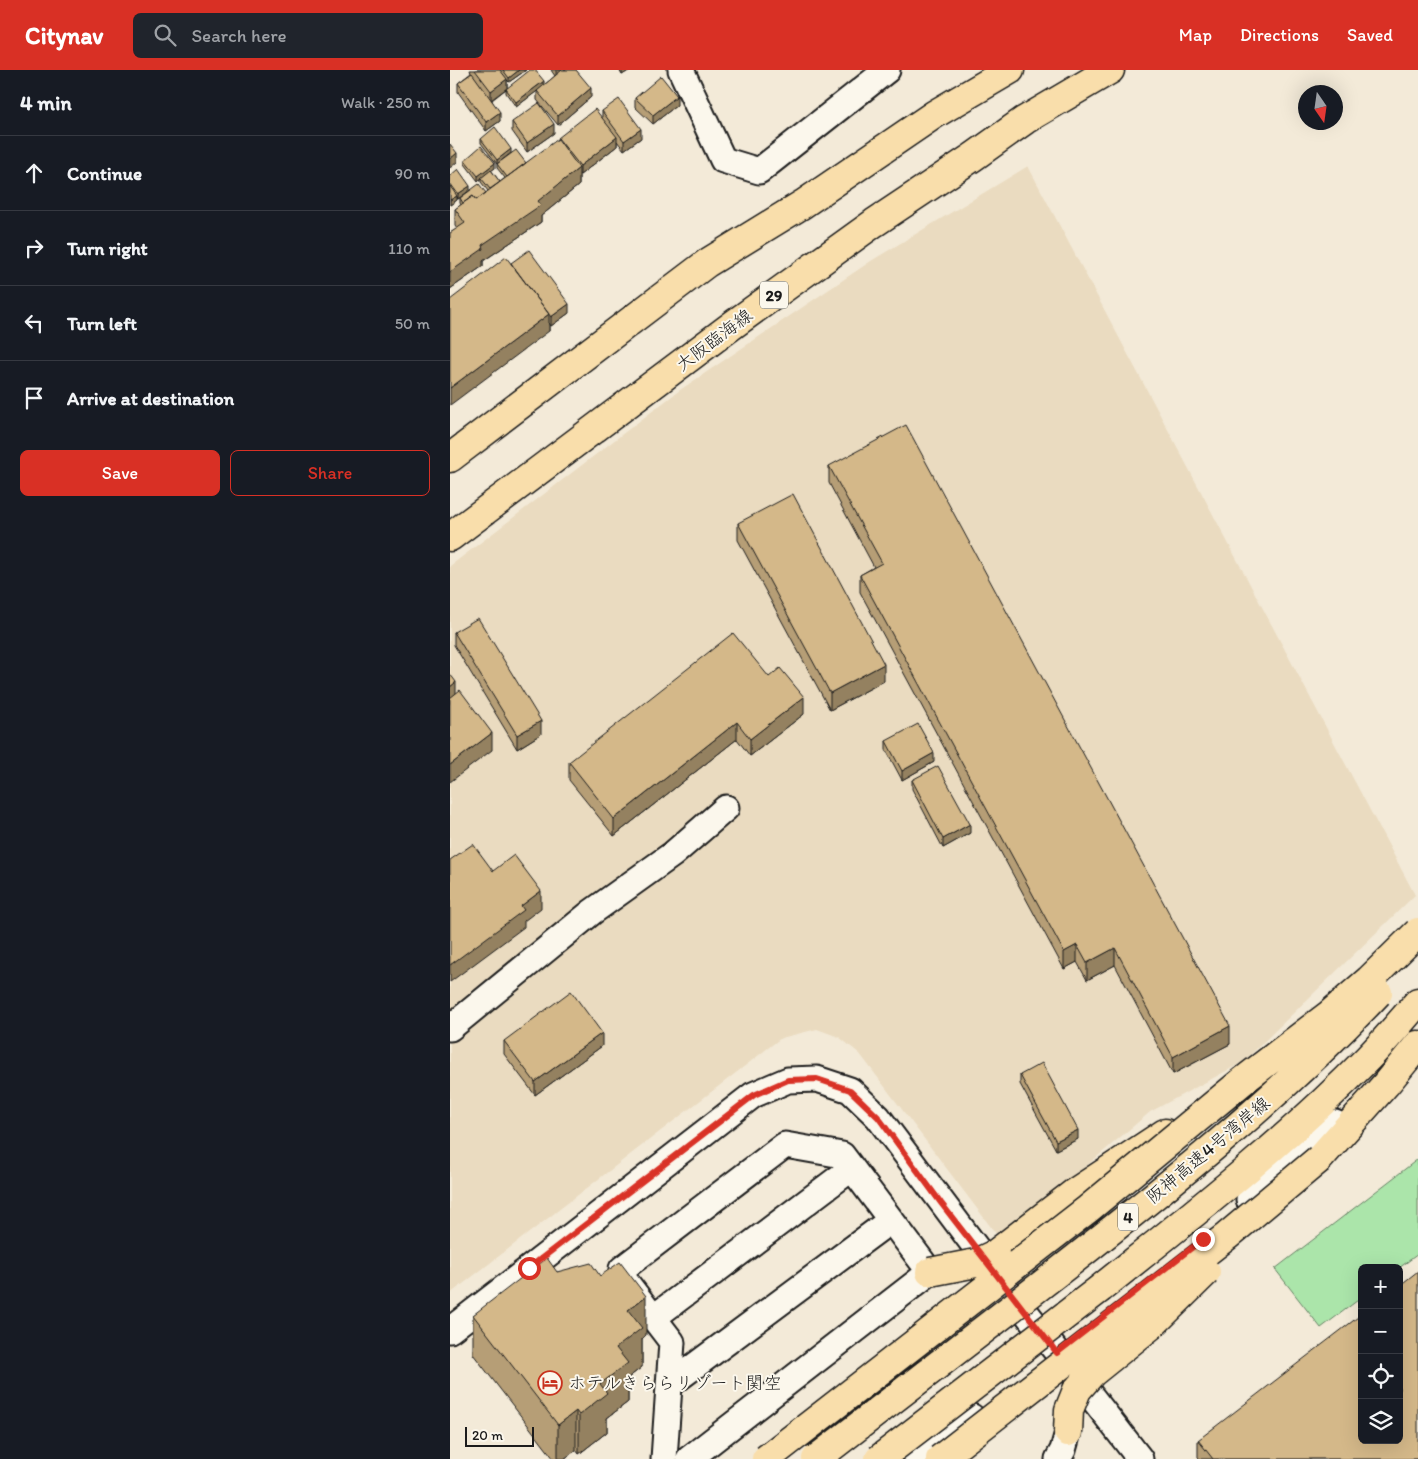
<!DOCTYPE html>
<html lang="en">
<head>
<meta charset="utf-8">
<style>
	:root { --surface:#171b24; --page:#20242c; --text:#f1f3f6; --muted:#9ea1a6; --line:#363941; --accent:#d93025 }
	body { margin:0; font-family:Itim,"Klee One",sans-serif; background:var(--page); color:var(--text) }
	.controls { position:absolute; right:15px; bottom:15px; display:grid; overflow:hidden; border-radius:8px; box-shadow:0 5px 20px #0002 }
	.controls button { width:45px; height:45px; display:grid; place-items:center; padding:0; border:0; border-bottom:1px solid var(--line); background:var(--surface); color:var(--text); font:25px sans-serif }
	.compass { position:absolute; left:848px; top:15px; width:45px; height:45px; border-radius:50%; background:var(--surface); box-shadow:0 5px 20px #0002; rotate:167deg }
	.scale { position:absolute; left:15px; bottom:12px; width:69px; box-sizing:border-box; padding-left:5px; border:2px solid #1c1c1c; border-top:0; font-size:14px; line-height:18px; white-space:nowrap; color:#1c1c1c; -webkit-text-stroke:4px #fbf7ec; paint-order:stroke }
	.stop { position:absolute; width:15px; height:15px; margin:-11px; border:4px solid #d93025; border-radius:50%; background:#fff }
	.stop.end { background:#d93025; border-color:#fff; box-shadow:0 1px 5px #0008 }
	.list { margin:0; padding:0; list-style:none }
	h2 { display:flex; justify-content:space-between; align-items:center; height:65px; margin:0; padding:0 20px; font-size:21px }
	h2 small { font-size:16px; font-weight:400; color:var(--muted) }
	.list li { display:grid; grid-template-columns:32px 1fr auto; gap:15px; align-items:center; box-sizing:border-box; height:75px; padding:0 20px; border-top:1px solid var(--line) }
	.list b { display:block; font-size:19px; white-space:nowrap }
	.list em { font-size:16px; font-style:normal; color:var(--muted) }
	.actions { display:flex; gap:10px; padding:15px 20px }
	.actions a { flex:1; padding:11px 0; border:1px solid var(--accent); border-radius:8px; text-align:center; font-size:18px; color:var(--accent) }
	.actions .main { background:var(--accent); color:#fff }
	.icon { flex:none; width:28px; height:28px; fill:none; stroke:currentColor; stroke-width:2; stroke-linecap:round; stroke-linejoin:round }
	.map { position:relative; flex:none; width:968px; height:1389px; overflow:hidden }
	header { display:flex; align-items:center; gap:30px; box-sizing:border-box; height:70px; padding:0 25px; background:var(--accent); color:#fff }
	header strong { font-size:24px }
	nav { display:flex; gap:28px; margin-inline-start:auto; font-size:18px }
	.search { width:350px; height:45px; background:var(--page); display:flex; align-items:center; gap:12px; box-sizing:border-box; padding:0 18px; border-radius:8px; color:var(--muted); font-size:19px }
	main { display:flex }
	aside { flex:1; background:var(--surface) }
	.map>svg:first-child { display:block }
</style>
</head>
<body>
<header>
<strong>Citynav</strong>
<div class="search"><svg class="icon" aria-label="search" viewBox="0 0 24 24"><circle cx="10" cy="10" r="6"/><path d="M15 15l6 6"/></svg>Search here</div>
<nav><a>Map</a><a>Directions</a><a>Saved</a></nav>
</header>
<main>
<aside>
<h2>4 min<small>Walk · 250 m</small></h2>
<ul class="list">
<li><svg class="icon" aria-label="ahead" viewBox="0 0 24 24"><path d="M12 20V5M6 11l6-6 6 6"/></svg><div><b>Continue</b></div><em>90 m</em></li>
<li><svg class="icon" aria-label="right" viewBox="0 0 24 24"><path d="M7 20v-9h11M14 6l5 5-5 5"/></svg><div><b>Turn right</b></div><em>110 m</em></li>
<li><svg class="icon" aria-label="left" viewBox="0 0 24 24"><path d="M17 20v-9H6M10 6l-5 5 5 5"/></svg><div><b>Turn left</b></div><em>50 m</em></li>
<li><svg class="icon" aria-label="arrive" viewBox="0 0 24 24"><path d="M6 21V4h12l-3 4 3 4H6"/></svg><div><b>Arrive at destination</b></div></li>
</ul>
<div class="actions"><a class="main">Save</a><a>Share</a></div>
</aside>
<div class="map">
<svg width="968" height="1389" viewBox="0 0 968 1389">
	<rect width="100%" height="100%" fill="#f3ead8"/>
	<filter id="ink" filterUnits="userSpaceOnUse"><feTurbulence type="fractalNoise" baseFrequency=".02" numOctaves="2"/><feDisplacementMap in="SourceGraphic" scale="10" xChannelSelector="R" yChannelSelector="G"/><feConvolveMatrix kernelMatrix="1 2 1 2 8 2 1 2 1" color-interpolation-filters="sRGB"/></filter>
	<g filter="url(#ink)">
		<path fill="#eadbc0" d="M578,96L965,825L793,992L700,1042L550,1169L410,984L389,967L367,959L331,968L0,1224V496L230,320L421,191Z"/>
		<path fill="#abe5aa" stroke="#648063" d="M968,1089V1184L949,1198H912V1227L871,1258L825,1199Z"/>
		<g fill="none" stroke-linecap="round" stroke-linejoin="round">
			<g stroke="#1c1c1c" stroke-width="29">
				<path id="minor" d="M231,0L273,90L309,101L437,0
					M0,958L142,842L223,784L276,738
					M799,1130L861,1077L885,1053
					M203,1248L402,1098
					M0,1260L303,1025L338,1010L367,1009L400,1020L428,1047L539,1195L690,1389
					M219,1315L441,1150
					M401,1340C527,1243 653,1146 775,1043
					M214,1389L222,1272L173,1208L172,1199L335,1075L392,1085L480,1202L239,1389
					M467,1389L522,1347
					M608,1389L613,1380L618,1362"/>
			</g>
			<g stroke="#1c1c1c" stroke-width="31">
				<path id="major" d="M0,388L257,193L353,134L485,44L560,0
					M0,467L284,254L424,153L523,87L575,50L660,0"/>
			</g>
			<g stroke="#1c1c1c" stroke-width="31">
				<path id="highway" d="M869,1089L936,1014L968,975
					M545,1184L624,1123L715,1063
					M651,1218C742,1145 836,1072 918,988C935,971 951,951 968,932"/>
			</g>
			<use href="#minor" stroke="#fbf7ec" stroke-width="25"/>
			<use href="#major" stroke="#f9deab" stroke-width="28"/>
			<use href="#highway" stroke="#f9deab" stroke-width="28"/>
			<g stroke="#1c1c1c" stroke-width="31" stroke-linecap="butt">
				<path id="highway-bridge" d="M480,1202L526,1193L545,1184
					M618,1362L619,1340L627,1320L642,1303L703,1254L756,1202
					M316,1389L638,1139L794,1010L880,944L919,910L968,862
					M366,1389C445,1328 524,1267 603,1206C716,1118 829,1028 928,923
					M429,1389L651,1218
					M490,1389L777,1166L869,1089"/>
			</g>
			<use href="#highway-bridge" stroke="#f9deab" stroke-width="28"/>
		</g>
		<path fill="#b69e76" stroke="#1c1c1c" d="M20,0H76L59,12L57,10V18L94,15L105,6L101,0H126L141,27L108,55L87,30V21L66,37L56,23V19L42,30L50,51L36,61L8,22V13L21,3Z
			M169,0H180L172,5Z
			M185,28L227,35L203,54L185,37Z
			M152,41L191,68L174,80L167,71V76L130,105L129,104V115L91,146V152L33,191V196L0,219V163L7,159L5,156V139L11,135L10,133V128L36,123L38,121L31,112V109L28,111L15,94V90L45,98L41,100L50,112L55,108L47,98V94L31,73V69L61,83L76,93L152,48Z
			M62,52L104,63L77,82L62,61Z
			M0,106L20,120L8,129L7,127V130L0,135Z
			M61,193L119,243L101,256L99,253V261Z
			M379,396L780,974L723,1004L665,895L637,910L627,892L614,899L410,522V505L424,497L379,413Z
			M288,453L434,611L380,640L288,470Z
			M4,562L91,664L67,679L4,575Z
			M319,607L354,644L300,686L287,669L164,766L119,710V692Z
			M436,671L484,692L452,710L436,680Z
			M462,710L520,763L493,778L462,719Z
			M54,971L152,976L85,1025L54,984Z
			M570,1005L628,1069L606,1080L570,1014Z
			M107,1202L150,1206L196,1265L192,1269V1297L178,1308V1332L157,1348V1362L129,1384L126,1380L114,1389H104L23,1284V1245Z
			M748,1370L968,1389H750L748,1387Z"/>
		<path fill="#948160" stroke="#1c1c1c" d="M69,0H76L59,12V8Z
			M106,0H117L106,8Z
			M172,0H180L172,5Z
			M57,9V18L41,30V21Z
			M94,11V16L66,37V32Z
			M141,18V27L108,55V46Z
			M227,26V35L203,54V45Z
			M50,42V51L36,61V52Z
			M104,54V63L77,82V73Z
			M191,59V68L174,80V71Z
			M167,67V76L130,105V96Z
			M61,79V83L47,94V90Z
			M7,83V92L0,98V89Z
			M45,93V98L28,111V106Z
			M129,98V115L91,146V152L33,191V196L0,219V202L32,175Z
			M20,116V120L8,129V124Z
			M7,126V130L0,135V130Z
			M119,234V243L101,256V247Z
			M99,244V261L0,335V318Z
			M434,594V611L380,640V623Z
			M6,612V629L0,634V617Z
			M354,627V644L300,686V669Z
			M91,651V664L67,679V665Z
			M287,652V669L164,766V749Z
			M42,663V680L0,712V695Z
			M484,683V692L452,710V701Z
			M520,754V763L493,778V769Z
			M91,821V838L74,851V857L0,912V895L71,836Z
			M627,875V892L614,899V882Z
			M665,878V895L637,910V893Z
			M780,956V974L723,1004V987Z
			M152,963V976L85,1025V1012Z
			M628,1060V1069L606,1080V1071Z
			M196,1226V1265L192,1269V1297L178,1308V1332L157,1348V1362L129,1384V1345L150,1314L166,1278L178,1240Z
			M126,1341V1380L114,1389H108V1355Z"/>
		<path fill="#d4b889" stroke="#1c1c1c" d="M25,0H50L57,9L41,21Z
			M53,0H69L59,8Z
			M80,0H85L94,11L66,32L56,19Z
			M112,0H126L141,18L108,46L87,21Z
			M22,3L50,42L36,52L8,13Z
			M211,6L227,26L203,45L185,28Z
			M169,29L191,59L174,71L152,41Z
			M89,33L104,54L77,73L62,52Z
			M145,39L167,67L130,96L108,68Z
			M45,57L61,79L47,90L31,69Z
			M108,69L129,98L88,131L91,135L32,175L33,179L0,202V163L15,153L5,139L23,126L26,130Z
			M0,74L7,83L0,89Z
			M31,76L45,93L28,106L15,90Z
			M66,80L76,93L57,107L47,94Z
			M8,99L20,116L8,124L0,113V106Z
			M41,100L50,112L40,119L31,108Z
			M29,114L36,123L26,130L23,126L13,133L10,128Z
			M0,116L7,126L0,130Z
			M79,180L119,234L101,247L61,193Z
			M56,187L99,244L0,318V230Z
			M456,355L780,956L723,987L665,878L637,893L627,875L614,882L410,505L432,493L379,396Z
			M343,424L434,594L380,623L288,453Z
			M28,548L91,651L67,665L4,562Z
			M283,563L319,607L330,598L354,627L300,669L287,652L164,749L119,692Z
			M0,604L6,612L0,617Z
			M10,620L42,663L0,695V628Z
			M468,654L484,683L452,701L436,671Z
			M488,696L520,754L493,769L462,710Z
			M23,774L43,801L64,785L91,821L71,836L74,840L0,895V790Z
			M121,921L152,963L85,1012L54,971Z
			M592,993L628,1060L606,1071L570,1005Z
			M97,1188L107,1202L141,1193L150,1206L170,1192L196,1226L178,1240L192,1258L166,1278L178,1293L150,1314L157,1323L129,1345L126,1341L108,1355L23,1245Z
			M968,1201V1389H763L748,1370L912,1244V1370H949V1216Z"/>
	</g>
	<g fill="none" stroke-linecap="round" stroke-linejoin="round" filter="url(#ink)">
		<path stroke="#d93025" stroke-width="6" d="M79,1198L304,1025L338,1010L367,1009L400,1020L428,1047L491,1133L607,1283L753,1169"/>
	</g>
	<defs>
		<g id="hotel-ring" transform="scale(1.25)"><circle r="9.5" fill="#fbf7ec" stroke="#c8321e" stroke-width="1.5"/><path d="M-6-4.5h1.5V1H6V5H4.5V3h-9V5H-6ZM-4 0a1.8 1.8 0 1 1 3.6 0ZM.5 0V-2.5h3Q6-2.5 6 0Z" fill="#c8321e"/></g>
	</defs>
	<g fill-rule="evenodd">
		<use href="#hotel-ring" x="100" y="1313"/>
	</g>
	<g text-anchor="middle" stroke-width="4" stroke-linejoin="round" paint-order="stroke">
		<g fill="#fbf7ec" stroke="#5f5e5a" stroke-width="1">
			<rect x="310" y="211.5" width="28" height="27" rx="4"/>
			<rect x="668" y="1133.5" width="20" height="27" rx="4"/>
		</g>
		<g font-size="16" font-weight="bold" fill="#1c1c1c">
			<text x="324" y="231">29</text>
			<text x="678" y="1153">4</text>
		</g>
		<g font-size="18" fill="#1c1c1c" stroke="#fbf7ec">
			<text transform="translate(264 270) rotate(-37)" y="6">大阪臨海線</text>
			<text transform="translate(758 1080) rotate(-40)" y="6">阪神高速4号湾岸線</text>
		</g>
		<g font-size="18" fill="#1c1c1c" stroke="#fbf7ec" text-anchor="start">
			<text x="118" y="1319">ホテルきららリゾート関空</text>
		</g>
	</g>
</svg>
<div class="controls">
<button>+</button>
<button>−</button>
<button><svg class="icon" aria-label="locate" viewBox="0 0 24 24"><circle cx="12" cy="12" r="6"/><path d="M12 2v4M12 18v4M2 12h4M18 12h4"/></svg></button>
<button><svg class="icon" aria-label="layers" viewBox="0 0 24 24"><path d="M12 4l9 5-9 5-9-5zM3 14l9 5 9-5"/></svg></button>
</div>
<svg class="compass" viewBox="-18 -18 36 36"><path d="M0-13l5 13h-10z" fill="#e53935"/><path d="M0 13l5-13h-10z" fill="#9ea1a6"/></svg>
<div class="scale">20 m</div>
<div class="stop" style="left:79px;top:1198px"></div>
<div class="stop end" style="left:753px;top:1169px"></div>
</div>
</main>
</body>
</html>
